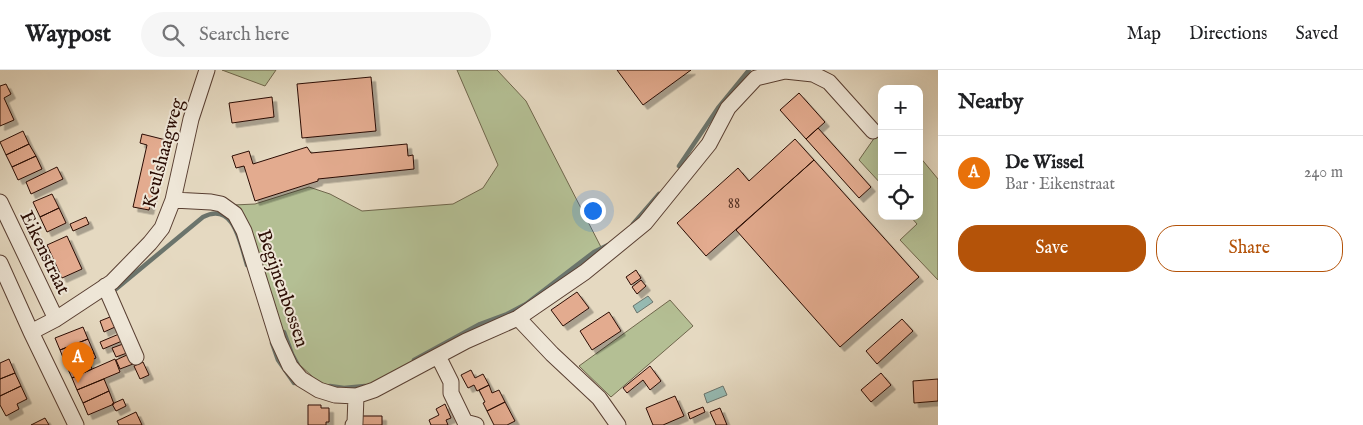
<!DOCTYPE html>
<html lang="en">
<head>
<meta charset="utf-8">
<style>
	:root { --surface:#fff; --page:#f6f6f6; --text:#202124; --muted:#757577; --line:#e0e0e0; --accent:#b45309 }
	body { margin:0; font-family:"IM FELL English",serif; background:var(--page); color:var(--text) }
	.controls { position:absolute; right:15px; top:15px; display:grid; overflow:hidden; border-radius:10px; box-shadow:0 5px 20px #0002 }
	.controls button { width:45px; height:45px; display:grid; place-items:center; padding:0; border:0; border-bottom:1px solid var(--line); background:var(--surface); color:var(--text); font:25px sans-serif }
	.you { position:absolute; left:592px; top:140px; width:18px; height:18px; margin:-12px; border:4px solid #fff; border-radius:50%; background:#1a73e8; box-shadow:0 0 0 8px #1a73e833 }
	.badge { display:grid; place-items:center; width:32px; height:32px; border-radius:50%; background:var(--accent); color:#fff; font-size:16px; font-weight:700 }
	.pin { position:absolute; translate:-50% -41px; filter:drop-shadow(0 1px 2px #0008) }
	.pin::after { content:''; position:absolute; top:26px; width:18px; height:15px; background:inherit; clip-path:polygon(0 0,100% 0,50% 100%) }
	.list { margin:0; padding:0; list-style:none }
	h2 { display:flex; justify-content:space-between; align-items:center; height:65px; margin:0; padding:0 20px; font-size:21px }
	h2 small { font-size:16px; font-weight:400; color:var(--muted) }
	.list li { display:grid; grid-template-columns:32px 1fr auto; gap:15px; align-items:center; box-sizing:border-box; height:75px; padding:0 20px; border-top:1px solid var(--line) }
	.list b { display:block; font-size:19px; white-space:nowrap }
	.list p { margin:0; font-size:16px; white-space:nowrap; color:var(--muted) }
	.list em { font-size:16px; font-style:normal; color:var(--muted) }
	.actions { display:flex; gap:10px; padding:15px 20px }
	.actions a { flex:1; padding:11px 0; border:1px solid var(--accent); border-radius:20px; text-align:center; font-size:18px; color:var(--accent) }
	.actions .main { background:var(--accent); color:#fff }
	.icon { flex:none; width:28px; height:28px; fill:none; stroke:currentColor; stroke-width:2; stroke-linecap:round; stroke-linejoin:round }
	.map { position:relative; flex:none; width:938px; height:355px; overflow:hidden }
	header { display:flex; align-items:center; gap:30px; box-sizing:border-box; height:70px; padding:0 25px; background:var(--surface); border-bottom:1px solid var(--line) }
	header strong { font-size:24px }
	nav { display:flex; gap:28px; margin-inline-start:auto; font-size:18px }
	.search { width:350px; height:45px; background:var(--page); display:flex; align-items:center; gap:12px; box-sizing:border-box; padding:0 18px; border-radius:28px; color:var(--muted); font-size:19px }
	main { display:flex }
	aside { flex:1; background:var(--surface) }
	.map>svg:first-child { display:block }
</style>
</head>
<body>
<header>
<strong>Waypost</strong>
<div class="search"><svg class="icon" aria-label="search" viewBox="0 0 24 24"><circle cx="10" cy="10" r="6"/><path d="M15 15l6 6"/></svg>Search here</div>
<nav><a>Map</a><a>Directions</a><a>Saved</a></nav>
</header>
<main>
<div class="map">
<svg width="938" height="355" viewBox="0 0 938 355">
	<defs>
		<filter id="shadow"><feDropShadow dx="4.5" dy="4.5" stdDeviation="0" flood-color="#0004"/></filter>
	</defs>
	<rect width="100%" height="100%" fill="#e5d9c1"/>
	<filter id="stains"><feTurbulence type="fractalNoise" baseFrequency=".004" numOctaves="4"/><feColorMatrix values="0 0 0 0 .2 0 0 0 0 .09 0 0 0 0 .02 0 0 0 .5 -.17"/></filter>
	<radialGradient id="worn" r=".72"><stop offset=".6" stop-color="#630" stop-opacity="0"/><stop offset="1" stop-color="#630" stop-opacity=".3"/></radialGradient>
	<path fill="#b4bf94" stroke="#6f664c" d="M222,0H276L265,16Z
		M457,0H497L526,31L603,181L518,239L469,260L362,321H328L287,283L234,135L255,134L309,117L330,124L362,141L453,134L483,118L498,95Z
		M882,64V115L859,90L875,67Z
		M919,86L938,109V210L900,170L917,154L910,146H919Z
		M670,230L693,256L611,327L579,296Z"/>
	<path fill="#96bab2" stroke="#6b746c" d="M648,226L653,232L637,243L633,236Z
		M723,316L727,325L707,333L704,324Z"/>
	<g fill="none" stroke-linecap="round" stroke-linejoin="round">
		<path stroke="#6b746c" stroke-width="4.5" d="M679,96L718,38L749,0
			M633,154L659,124
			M116,219L203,147C234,131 240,173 247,195
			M284,262L292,284L299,297
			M272,273L278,290L294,313
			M414,290L480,254L507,244L526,234L594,182L608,175
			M330,316L344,318L365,316"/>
	</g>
	<path fill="#e3ab8f" stroke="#2a0c03" filter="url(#shadow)" d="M617,0H691L643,35Z
		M371,7L376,61L302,68L297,14Z
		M6,14L11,24L4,28L14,50L0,56V16Z
		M799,23L825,52L806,69L780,40Z
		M272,27L274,47L232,53L229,33Z
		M818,58L871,117L859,128L806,69Z
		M23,61L29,74L6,85L0,72Z
		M142,64L166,70L149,140L133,137L147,75L140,73Z
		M795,69L814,90L706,186L677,153L738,98L749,111Z
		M29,74L36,86L12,97L6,85Z
		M407,74L408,86L413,85L414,99L318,109V111L255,131L244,96L236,98L232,86L249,81L253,94L307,77L311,83Z
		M36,86L42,99L18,110L12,97Z
		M814,90L919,207L840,277L736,160Z
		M57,97L63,109L31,124L26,112Z
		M52,124L59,138L40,147L33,132Z
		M59,138L66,153L47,162L40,147Z
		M86,147L89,154L73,161L70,154Z
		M67,166L82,199L62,208L47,175Z
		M636,200L641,208L631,215L626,207Z
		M641,210L646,216L637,224L632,217Z
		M577,222L589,238L563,256L551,240Z
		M609,242L621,261L592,280L580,261Z
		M110,247L115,257L104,262L100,251Z
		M902,249L913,261L877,294L866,281Z
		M83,257L88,269L60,280L55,268Z
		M119,264L122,271L103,279L100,272Z
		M88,269L94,283L66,295L60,280Z
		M123,274L127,283L116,287L112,278Z
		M94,283L96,288L89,291L92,299L72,308L66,295Z
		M129,284L133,294L120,299L116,290Z
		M9,289L15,303L0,309V293Z
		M115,289L120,302L77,320L72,308Z
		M143,292L149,305L140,309L134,296Z
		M650,296L661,311L650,320L643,310L627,323L623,318Z
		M471,300L475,308L483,304L489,315L477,321L474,315L468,318L461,305Z
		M15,303L21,316L0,326V309Z
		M881,303L891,315L871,332L861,320Z
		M104,309L109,321L83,333L77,320Z
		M938,309V331L914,333L913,311Z
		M489,315L492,323L499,320L505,332L487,341L483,333L485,332L479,320Z
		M21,316L27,329L17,334L19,339L6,346L0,335V326Z
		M109,321L114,334L88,345L83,333Z
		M675,326L684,346L663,355H653L646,338Z
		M123,329L126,336L116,341L112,334Z
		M505,332L515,351L507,355H494L487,341Z
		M445,334L451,348L446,350L448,355H431L429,350L439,345L436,339Z
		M308,335H321V338H329V352H326V355H308Z
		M703,337L705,342L690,349L688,343Z
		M720,338L727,355H716L710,342Z
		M136,342L142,355H119L117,351Z
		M362,346H382V355H362Z
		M45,348L49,355H31Z"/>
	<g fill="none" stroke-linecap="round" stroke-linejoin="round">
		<g stroke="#593f32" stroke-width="17">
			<path id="minor" d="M173,130L211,132L221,134L235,144L244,161L278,270L290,296L301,309L319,320L335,325L356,326L374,320L466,271L518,248L585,202L645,153L709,74L728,38L756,8L785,1L813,4L829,12L873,61
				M0,132L56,249
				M0,193L31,262L76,355
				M105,216L136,287
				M518,248L552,284L599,328L618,355
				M31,262L56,249L112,212L150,173L162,158L173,130L191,49L207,0
				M438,286L451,312V323L465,352L476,355
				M353,355L355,353L356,326"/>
		</g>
		<use href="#minor" stroke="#eee6d7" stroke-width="15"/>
	</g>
	<g text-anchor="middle" stroke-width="4" stroke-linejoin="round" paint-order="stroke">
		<g font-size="16" fill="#583426">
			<text x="734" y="138">88</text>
		</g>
		<g font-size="19" fill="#2a0c03" stroke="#eee6d7">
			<text transform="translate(162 83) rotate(-75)" y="7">Keulshaagweg</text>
			<text transform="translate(46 182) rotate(64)" y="7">Eikenstraat</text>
			<text transform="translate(284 218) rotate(71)" y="7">Begijnenbossen</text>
		</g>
	</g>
	<rect width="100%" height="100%" filter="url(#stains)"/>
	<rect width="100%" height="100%" fill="url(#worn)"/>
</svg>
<div class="controls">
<button>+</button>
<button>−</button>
<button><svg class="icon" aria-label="locate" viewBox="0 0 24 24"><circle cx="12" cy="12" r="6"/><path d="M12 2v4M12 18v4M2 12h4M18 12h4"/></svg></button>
</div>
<div class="you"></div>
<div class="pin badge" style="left:78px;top:313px;background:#e8710a">A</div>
</div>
<aside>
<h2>Nearby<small></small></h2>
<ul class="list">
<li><span class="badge" style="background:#e8710a">A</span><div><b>De Wissel</b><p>Bar · Eikenstraat</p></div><em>240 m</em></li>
</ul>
<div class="actions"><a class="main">Save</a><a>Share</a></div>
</aside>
</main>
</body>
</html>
